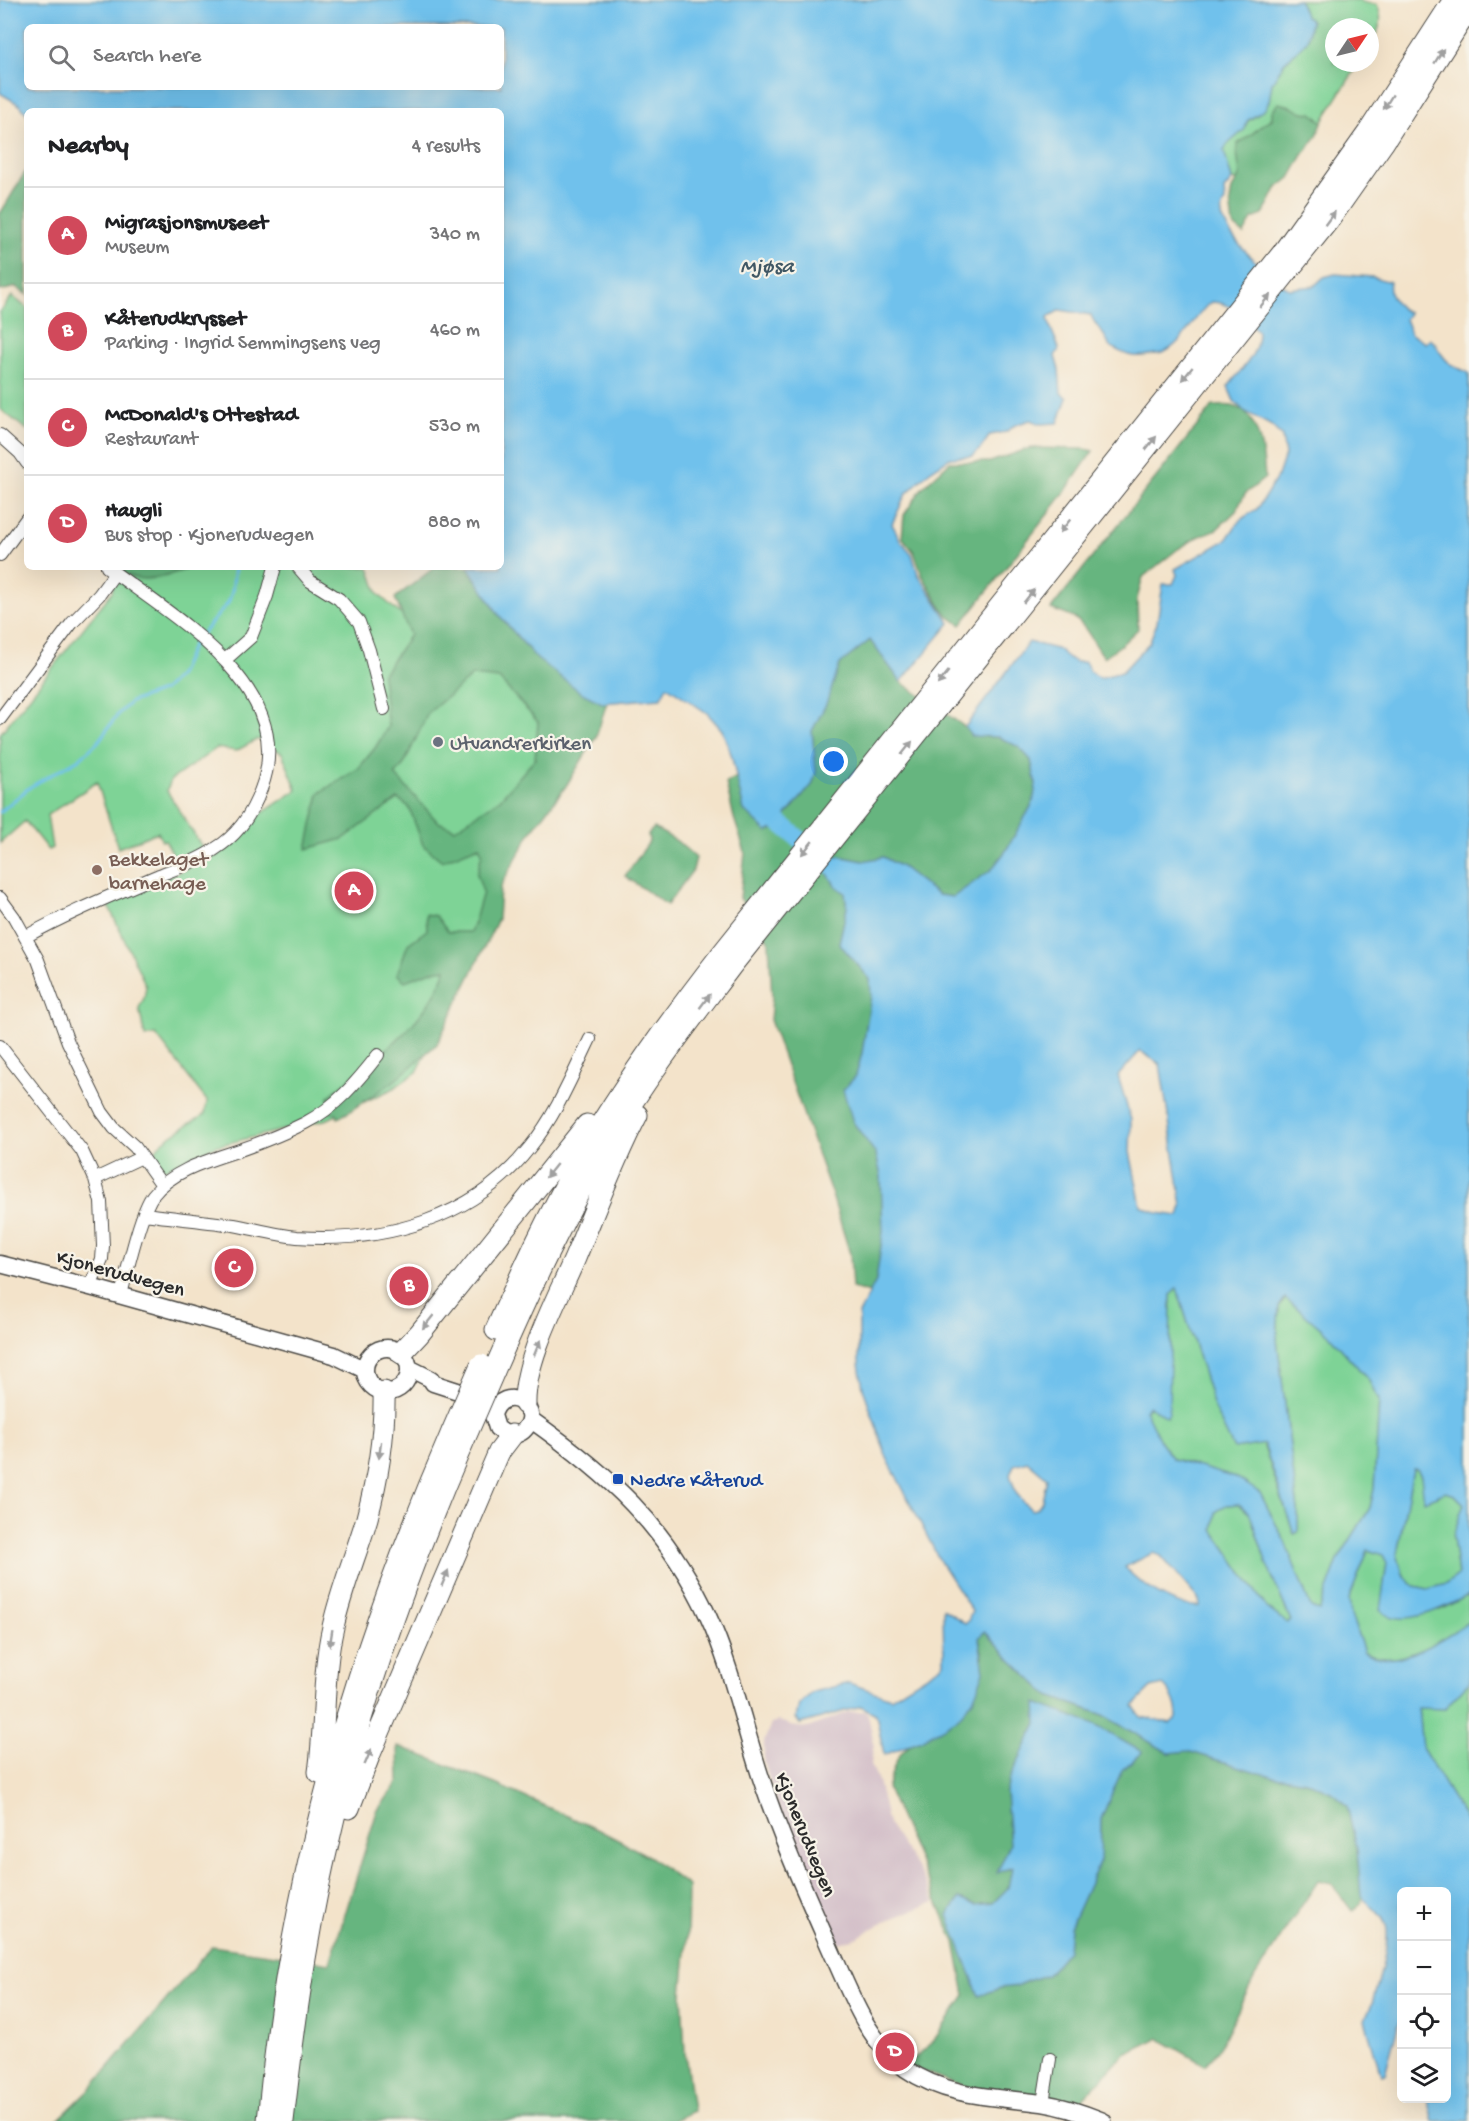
<!DOCTYPE html>
<html lang="en">
<head>
<meta charset="utf-8">
<style>
	:root { --surface:#fff; --page:#f6f6f6; --text:#202124; --muted:#757577; --line:#e0e0e0; --accent:#d1495b }
	body { margin:0; font-family:"Gochi Hand",sans-serif; background:var(--page); color:var(--text) }
	.controls { position:absolute; right:18px; bottom:18px; display:grid; overflow:hidden; border-radius:9px; box-shadow:0 6px 24px #0002 }
	.controls button { width:54px; height:54px; display:grid; place-items:center; padding:0; border:0; border-bottom:2px solid var(--line); background:var(--surface); color:var(--text); font:30px sans-serif }
	.compass { position:absolute; left:1325px; top:18px; width:54px; height:54px; border-radius:50%; background:var(--surface); box-shadow:0 6px 24px #0002; rotate:55deg }
	.you { position:absolute; left:834px; top:762px; width:21px; height:21px; margin:-15px; border:4px solid #fff; border-radius:50%; background:#1a73e8; box-shadow:0 0 0 9px #1a73e833 }
	.badge { display:grid; place-items:center; width:39px; height:39px; border-radius:50%; background:var(--accent); color:#fff; font-size:20px; font-weight:700 }
	.pin { position:absolute; translate:-50% -50%; border:3px solid #fff; box-shadow:0 2px 6px #0006 }
	.list { margin:0; padding:0; list-style:none }
	h2 { display:flex; justify-content:space-between; align-items:center; height:78px; margin:0; padding:0 24px; font-size:26px }
	h2 small { font-size:20px; font-weight:400; color:var(--muted) }
	.list li { display:grid; grid-template-columns:39px 1fr auto; gap:18px; align-items:center; box-sizing:border-box; height:96px; padding:0 24px; border-top:2px solid var(--line) }
	.list b { display:block; font-size:22px; white-space:nowrap }
	.list p { margin:0; font-size:20px; white-space:nowrap; color:var(--muted) }
	.list em { font-size:20px; font-style:normal; color:var(--muted) }
	.icon { flex:none; width:33px; height:33px; fill:none; stroke:currentColor; stroke-width:2; stroke-linecap:round; stroke-linejoin:round }
	.map { position:relative; flex:none; width:1469px; height:2121px; overflow:hidden }
	.search { position:absolute; background:var(--surface); box-shadow:0 6px 24px #0002; left:24px; top:24px; width:480px; height:66px; display:flex; align-items:center; gap:15px; box-sizing:border-box; padding:0 21px; border-radius:9px; color:var(--muted); font-size:22px }
	.panel { position:absolute; background:var(--surface); box-shadow:0 6px 24px #0002; left:24px; top:108px; width:480px; height:462px; border-radius:9px }
	.map>svg:first-child { display:block }
</style>
</head>
<body>
<div class="map">
<svg width="1469" height="2121" viewBox="0 0 1469 2121">
	<rect width="100%" height="100%" fill="#f7f3e8"/>
	<filter id="ink" filterUnits="userSpaceOnUse"><feTurbulence type="fractalNoise" baseFrequency=".0167" numOctaves="2"/><feDisplacementMap in="SourceGraphic" scale="12" xChannelSelector="R" yChannelSelector="G"/><feConvolveMatrix kernelMatrix="1 2 1 2 8 2 1 2 1" color-interpolation-filters="sRGB"/></filter>
	<filter id="wash" filterUnits="userSpaceOnUse"><feTurbulence type="fractalNoise" baseFrequency=".008" numOctaves="4" result="noise"/><feDisplacementMap in="SourceGraphic" scale="24" xChannelSelector="R" yChannelSelector="G"/><feGaussianBlur stdDeviation="1.35" result="paint"/><feColorMatrix in="noise" values="0 0 0 0 0 0 0 0 0 0 0 0 0 0 0 0 0 1.4 0 .05"/><feComposite in="paint" operator="in"/></filter>
	<g filter="url(#wash)">
		<rect width="100%" height="100%" fill="#f3e3ca"/>
		<path fill="#d2bdc7" d="M867,1711L874,1743L871,1764L878,1781L888,1824L917,1867L935,1902L888,1920L856,1938L839,1943L776,1801L764,1761V1742L771,1723L779,1721L797,1727L808,1728L848,1712Z"/>
		<path fill="#7ed396" stroke="#547f60" stroke-width="1.5" d="M1299,0H1361V2L1377,5C1385,22 1378,30 1370,46V27H1334V63H1359L1322,122L1312,113H1301L1288,105C1279,113 1252,132 1247,139C1239,151 1243,169 1237,182L1232,180C1230,172 1225,158 1224,152C1224,140 1243,134 1247,122L1257,115L1269,101L1272,83L1284,63L1307,41L1311,22L1305,16Z
			M12,296L27,308V430L0,409V312Z
			M118,567H369L378,594L405,618L477,655L585,739L497,876L495,916L417,1072L392,1089L328,1119L216,1146L163,1170C159,1164 152,1156 157,1148C162,1139 195,1121 205,1114L207,1101L156,1035L145,1037L139,1008L144,998L146,986L109,907L111,901L216,856L259,815L297,790L282,753L258,739L236,751L217,748L171,780L167,791L204,850L178,863L165,840L162,841L158,832L118,848L97,782L47,815L52,848L48,850L25,821L0,843V734L112,592Z
			M1177,1288L1215,1410L1234,1449L1263,1444L1294,1534L1298,1532V1511L1277,1339L1279,1307L1286,1298L1330,1336L1368,1379L1379,1400L1374,1489L1370,1508L1339,1558L1319,1612L1311,1608L1285,1542L1260,1493L1188,1463L1173,1459L1161,1443L1145,1411L1149,1406L1169,1353L1171,1295Z
			M1413,1469H1417L1421,1476L1429,1499L1446,1492L1455,1495L1464,1504L1453,1536L1458,1575L1446,1584L1428,1589L1414,1586L1403,1574L1397,1554Z
			M1239,1504L1250,1514L1268,1567L1291,1621L1287,1623L1266,1607L1213,1530L1216,1512L1226,1505Z
			M1368,1550L1383,1555L1387,1563L1381,1610H1440L1469,1595V1622C1447,1635 1409,1663 1382,1658C1376,1657 1370,1654 1364,1652L1351,1615L1349,1599Z
			M1469,1682V1825L1422,1748L1418,1707L1444,1709Z"/>
		<path fill="#66b57f" stroke="#487055" stroke-width="1.5" fill-rule="evenodd" d="M1278,103C1293,105 1296,113 1312,113L1322,122L1317,136L1303,155L1290,178L1276,189L1263,215L1252,219L1244,234L1233,225L1230,201L1232,189L1240,175L1237,153L1238,143C1252,137 1259,125 1272,119V111Z
			M27,169V295L16,287L0,291V214Z
			M1213,406C1219,406 1226,405 1232,406C1259,411 1264,456 1265,478L1245,494L1236,511L1217,529L1198,537L1178,549L1143,577L1137,599L1138,629L1121,645L1104,657C1095,646 1086,625 1074,618C1067,615 1059,612 1051,609Z
			M1030,448L1085,449L1093,451L1062,496L961,625L948,616L940,605L922,575L914,552L902,537L904,515L922,488L950,462H990Z
			M122,567H194C172,573 141,588 122,571Z
			M435,567H468L499,615L537,659L607,702L596,737L566,786L531,832L503,882L500,889L498,919L437,1044L393,1082L347,1113L338,1118L336,1113L328,1112L329,1096C372,1061 429,1023 446,969L432,971L405,981L397,974L408,944L427,930L426,914L436,916L448,932H470L475,920L483,892L477,874L482,853L479,846L442,861L423,845L409,807L398,799L343,839L307,849L319,793L358,769L375,748L388,727L382,675L410,635L395,598ZM472,676L499,679L538,722L535,759L500,799L455,829L438,822L395,775L404,764L428,713Z
			M870,640L901,682L965,727L971,736L999,737L1019,747L1031,760L1036,785L1033,803L1005,852L991,871L953,897L938,895L902,867L883,857L864,861L838,856L835,885L845,893L847,908L839,943L870,979L871,996L862,1053L856,1076L853,1122L876,1154L881,1176L883,1232L876,1281L870,1293L852,1288L850,1254L832,1195L770,1020L772,998L769,942L740,898L745,852L734,818L726,783L737,777L744,810L774,829L812,785L816,772L812,731L826,704L840,664Z
			M654,828L677,841L696,858L693,870L667,905L625,876L649,842L648,834Z
			M985,1631L1007,1656L1049,1696L1101,1714L1169,1753L1188,1751L1263,1774L1306,1781L1333,1793L1347,1806L1357,1848L1361,1896L1363,1898L1361,1903L1352,1911L1332,1884L1318,1881L1255,1976L1219,2049L1205,2065L1158,2038L1125,2054L1073,2109L990,2095L906,2066L932,2043L965,1995L955,1942L887,1788C896,1763 895,1750 921,1740L983,1657L979,1638ZM1037,1723L1142,1752L1122,1769L1101,1819L1100,1861L1070,1927L1068,1950L1047,1975L1027,1981L1017,1986L1000,1988L979,1996L959,1899L976,1905L993,1903L1008,1888L1013,1867L998,1872L1010,1844L1006,1792L1010,1778Z
			M398,1746L495,1784L599,1830L650,1857L688,1886L687,1941L682,1995L685,2053L693,2111L673,2121H57L92,2087L212,1946L330,1963L377,1811L399,1781Z"/>
		<path fill="#70c1ec" stroke="#4e768c" stroke-width="1.5" fill-rule="evenodd" d="M0,0H1299L1305,16L1310,18L1311,22L1307,41L1284,63L1272,83L1269,101L1265,109L1247,121L1245,129L1227,145L1224,151L1232,180L1224,190L1225,202C1206,222 1272,279 1289,289L1314,286L1324,277L1335,274L1373,277L1390,282C1387,294 1398,309 1409,313L1405,319L1411,334L1425,343L1431,339C1437,345 1438,350 1443,356C1449,365 1460,369 1469,373V1595C1447,1606 1402,1631 1380,1610L1387,1563L1383,1555L1368,1550L1349,1599L1351,1615L1364,1652C1370,1654 1376,1657 1382,1658C1409,1663 1447,1635 1469,1622V1682L1444,1709L1418,1708L1422,1748L1469,1825V2121H1433L1427,2099L1446,2098V1892H1402L1401,2021L1398,2025L1385,2074L1381,2075L1365,2020C1374,2002 1389,1949 1387,1929C1386,1918 1369,1903 1361,1897L1357,1848L1347,1806L1333,1793L1306,1781L1263,1774L1188,1751L1169,1753L1101,1714L1049,1696L1007,1656L985,1631L979,1638L984,1672L973,1700L956,1720L921,1740L884,1755L876,1714L861,1706L800,1724L796,1718L799,1705L813,1692L849,1683L891,1698L940,1667L944,1662L943,1609L965,1623L968,1621L972,1611L941,1563L887,1458L863,1388L859,1364V1314L876,1281L883,1232L881,1176L876,1154L853,1122L843,1090L856,1076L862,1053L871,996L870,979L839,943L847,908L845,893L835,885L826,871L838,856L863,861L883,857L902,867L938,895L953,897L991,870L1005,852L1033,803L1036,784L1031,760L1019,747L999,737L971,736L965,727L1029,642L1060,650L1066,657L1076,662H1085L1090,671L1099,678L1122,672L1149,643L1157,623L1163,584H1173L1177,575L1175,569L1226,540L1240,520L1257,509L1278,476L1285,455L1282,437L1272,426L1244,411L1234,401L1228,387C1242,367 1258,357 1258,332C1244,317 1232,302 1211,302C1193,316 1185,343 1163,353C1158,354 1153,354 1149,355C1132,359 1124,354 1109,346C1106,333 1095,327 1091,315L1060,310L1048,317C1049,328 1056,338 1059,349L1055,356L1059,370L1061,393L1067,398L1058,423L1041,424L1030,420L1015,425L1006,432L990,435L981,448L973,456L950,458L930,471L906,494L892,524L901,541L912,554L918,574L950,623L901,682L870,640L840,664L826,704L812,731L816,772L812,785L774,829L767,832L744,810L731,754L722,730L707,713L667,686L661,698L602,703L582,693L537,659L499,615L468,567H501V111H27V114L20,105L0,93ZM27,27H501V87H27ZM1140,1051L1160,1064L1182,1206L1179,1216L1157,1213L1141,1206L1130,1152L1131,1120L1118,1076ZM1177,1288L1215,1410L1234,1449L1264,1444L1294,1534L1298,1532V1511L1277,1339L1279,1307L1285,1298L1330,1336L1368,1379L1379,1400L1374,1489L1370,1508L1339,1558L1319,1611L1311,1608L1285,1542L1260,1493L1239,1479L1173,1459L1161,1443L1145,1410L1149,1406L1167,1417L1169,1412L1171,1295ZM1027,1461L1047,1478L1042,1501L1037,1509L1031,1510L1016,1493L1010,1475L1014,1465ZM1413,1469H1417L1421,1476L1424,1501L1446,1492L1455,1495L1464,1504L1453,1536L1458,1575L1446,1584L1428,1589L1414,1586L1403,1574L1397,1554ZM1239,1504L1250,1514L1268,1567L1291,1621L1287,1623L1266,1607L1213,1530L1216,1512L1226,1505ZM1153,1553L1161,1556L1199,1600L1200,1606C1176,1609 1140,1585 1125,1567ZM1163,1685C1173,1694 1177,1704 1177,1718L1170,1723L1141,1717L1133,1706L1151,1688Z
			M1036,1703L1095,1725L1142,1752L1122,1770L1101,1819L1100,1861L1070,1927L1068,1950L1047,1975L1027,1981L1017,1986L1000,1988L979,1996L948,1915L959,1899L976,1905L993,1903L1008,1888L1012,1867L997,1873L1010,1844L1006,1792L1010,1778L1037,1723Z"/>
		<g fill="none" stroke-linecap="round" stroke-linejoin="round">
			<path stroke="#70c1ec" stroke-width="3" d="M202,634L228,603L232,592L235,567
				M0,812L30,787L79,759L97,743L119,713L131,702L164,690L179,675L193,644L198,639"/>
			<path stroke="#70c1ec" stroke-width="18" d="M780,823L831,865"/>
		</g>
	</g>
	<g filter="url(#ink)">
		<g fill="none" stroke-linecap="round" stroke-linejoin="round">
			<g stroke="#494743" stroke-width="14">
				<path id="minor" d="M0,435L20,453L27,463
					M0,555L27,518
					M298,567L310,581L339,599L359,622L369,650L384,709
					M225,660L251,637L267,596L275,567
					M0,719L72,623L99,595L115,573L107,567
					M0,898L14,917L38,960L68,1042L102,1112L114,1128L135,1147L162,1185
					M25,937C68,913 113,895 157,876C177,868 198,861 215,849C238,835 252,814 261,789C299,692 180,621 115,573
					M0,1046L82,1151L95,1179L101,1202L103,1246L102,1259L90,1287
					M95,1179L142,1157
					M144,1214C174,1218 204,1221 234,1225C255,1229 276,1235 297,1237C385,1243 474,1219 530,1147C556,1115 572,1076 590,1039
					M121,1295C127,1272 140,1212 153,1195C173,1170 207,1161 237,1151C260,1143 283,1134 305,1123C336,1107 357,1082 378,1055
					M1043,2103L1050,2059"/>
			</g>
			<g stroke="#494743" stroke-width="19">
				<path id="secondary" d="M0,1264L90,1287L334,1355L365,1370
					M365 1370a22 22 0 1 1 44 0a22 22 0 1 1-44 0Z
					M409,1368L431,1379L433,1383L467,1394L478,1395
					M470,1397L493,1415L497,1428L507,1435C514,1435 520,1435 525,1429C545,1408 503,1381 493,1415
					M530,1419C609,1475 666,1525 708,1616C732,1668 743,1724 761,1778C781,1839 807,1896 833,1955C852,1996 867,2041 906,2069C946,2097 995,2097 1042,2103C1062,2106 1083,2113 1103,2121"/>
			</g>
			<g stroke="#494743" stroke-width="23">
				<path id="motorway" d="M496,1330C523,1270 550,1211 583,1154C624,1084 671,1019 721,955L1282,254L1368,133L1454,0
					M401,1353L419,1334L587,1125
					M494,1371C529,1291 565,1212 610,1138C646,1077 689,1022 731,966L1331,217L1383,143L1469,8
					M525,1404C524,1360 557,1300 575,1258C595,1210 613,1161 637,1115
					M319,1772C326,1724 322,1674 333,1627C341,1590 356,1555 367,1518C378,1477 385,1434 384,1392
					M349,1808L369,1756L499,1452L512,1435
					M268,2121C290,1878 355,1655 452,1432
					M283,2121C293,2035 304,1950 323,1865C355,1718 404,1578 464,1440"/>
			</g>
			<use href="#minor" stroke="#fff" stroke-width="12"/>
			<use href="#secondary" stroke="#fff" stroke-width="16"/>
			<use href="#motorway" stroke="#fff" stroke-width="21"/>
			<g stroke="#494743" stroke-width="23" stroke-linecap="butt">
				<path id="motorway-bridge" d="M452,1432L481,1365
					M464,1440L494,1371"/>
			</g>
			<use href="#motorway-bridge" stroke="#fff" stroke-width="21"/>
		</g>
		<defs><path id="oneway-solid" d="M-6-.8H1V-3.2L6.5 0L1 3.2V.8H-6Z" transform="scale(1.5)"/></defs>
		<g fill="#a0a0a0">
			<use href="#oneway-solid" transform="translate(1439 56) rotate(-58)"/>
			<use href="#oneway-solid" transform="translate(1388 102) rotate(122)"/>
			<use href="#oneway-solid" transform="translate(1330 218) rotate(-53)"/>
			<use href="#oneway-solid" transform="translate(1265 301) rotate(-51)"/>
			<use href="#oneway-solid" transform="translate(1187 374) rotate(129)"/>
			<use href="#oneway-solid" transform="translate(1151 443) rotate(-51)"/>
			<use href="#oneway-solid" transform="translate(1065 526) rotate(129)"/>
			<use href="#oneway-solid" transform="translate(1029 596) rotate(-51)"/>
			<use href="#oneway-solid" transform="translate(943 678) rotate(129)"/>
			<use href="#oneway-solid" transform="translate(907 748) rotate(-51)"/>
			<use href="#oneway-solid" transform="translate(807 848) rotate(129)"/>
			<use href="#oneway-solid" transform="translate(705 1001) rotate(-53)"/>
			<use href="#oneway-solid" transform="translate(551 1171) rotate(129)"/>
			<use href="#oneway-solid" transform="translate(428 1322) rotate(129)"/>
			<use href="#oneway-solid" transform="translate(537 1348) rotate(-68)"/>
			<use href="#oneway-solid" transform="translate(380 1450) rotate(97)"/>
			<use href="#oneway-solid" transform="translate(445 1578) rotate(-67)"/>
			<use href="#oneway-solid" transform="translate(331 1638) rotate(99)"/>
			<use href="#oneway-solid" transform="translate(368 1757) rotate(-67)"/>
		</g>
	</g>
	<circle fill="#6b7280" stroke="#f7f3e8" stroke-width="2" cx="438" cy="742" r="6"/>
	<circle fill="#8d6e63" stroke="#f7f3e8" stroke-width="2" cx="97" cy="870" r="6"/>
	<rect fill="#1a4fb4" stroke="#f7f3e8" stroke-width="2" x="612" y="1473" width="12" height="12" rx="3"/>
	<g text-anchor="middle" stroke-width="4.5" stroke-linejoin="round" paint-order="stroke">
		<g font-size="21" fill="#5b616d" stroke="#f7f3e8" text-anchor="start">
			<text x="450" y="749">Utvandrerkirken</text>
		</g>
		<g font-size="21" fill="#785e54" stroke="#f7f3e8" text-anchor="start">
			<text x="109" y="865">Bekkelaget<tspan x="109" dy="24">barnehage</tspan></text>
		</g>
		<g font-size="21" fill="#2b2b2b" stroke="#f7f3e8">
			<text transform="translate(121 1272) rotate(15)" y="7">Kjonerudvegen</text>
			<text transform="translate(807 1834) rotate(68)" y="7">Kjonerudvegen</text>
		</g>
		<g font-size="21" fill="#164399" stroke="#f7f3e8" text-anchor="start">
			<text x="630" y="1486">Nedre Kåterud</text>
		</g>
		<g font-size="22" font-style="italic" fill="#405865" stroke="#f7f3e8">
			<text x="767" y="272">Mjøsa</text>
		</g>
	</g>
</svg>
<div class="controls">
<button>+</button>
<button>−</button>
<button><svg class="icon" aria-label="locate" viewBox="0 0 24 24"><circle cx="12" cy="12" r="6"/><path d="M12 2v4M12 18v4M2 12h4M18 12h4"/></svg></button>
<button><svg class="icon" aria-label="layers" viewBox="0 0 24 24"><path d="M12 4l9 5-9 5-9-5zM3 14l9 5 9-5"/></svg></button>
</div>
<svg class="compass" viewBox="-18 -18 36 36"><path d="M0-13l5 13h-10z" fill="#e53935"/><path d="M0 13l5-13h-10z" fill="#757577"/></svg>
<div class="you"></div>
<div class="pin badge" style="left:354px;top:891px">A</div>
<div class="pin badge" style="left:409px;top:1286px">B</div>
<div class="pin badge" style="left:234px;top:1268px">C</div>
<div class="pin badge" style="left:895px;top:2052px">D</div>
<div class="search"><svg class="icon" aria-label="search" viewBox="0 0 24 24"><circle cx="10" cy="10" r="6"/><path d="M15 15l6 6"/></svg>Search here</div>
<section class="panel">
<h2>Nearby<small>4 results</small></h2>
<ul class="list">
<li><span class="badge">A</span><div><b>Migrasjonsmuseet</b><p>Museum</p></div><em>340 m</em></li>
<li><span class="badge">B</span><div><b>Kåterudkrysset</b><p>Parking · Ingrid Semmingsens veg</p></div><em>460 m</em></li>
<li><span class="badge">C</span><div><b>McDonald's Ottestad</b><p>Restaurant</p></div><em>530 m</em></li>
<li><span class="badge">D</span><div><b>Haugli</b><p>Bus stop · Kjonerudvegen</p></div><em>880 m</em></li>
</ul>
</section>
</div>
</body>
</html>
